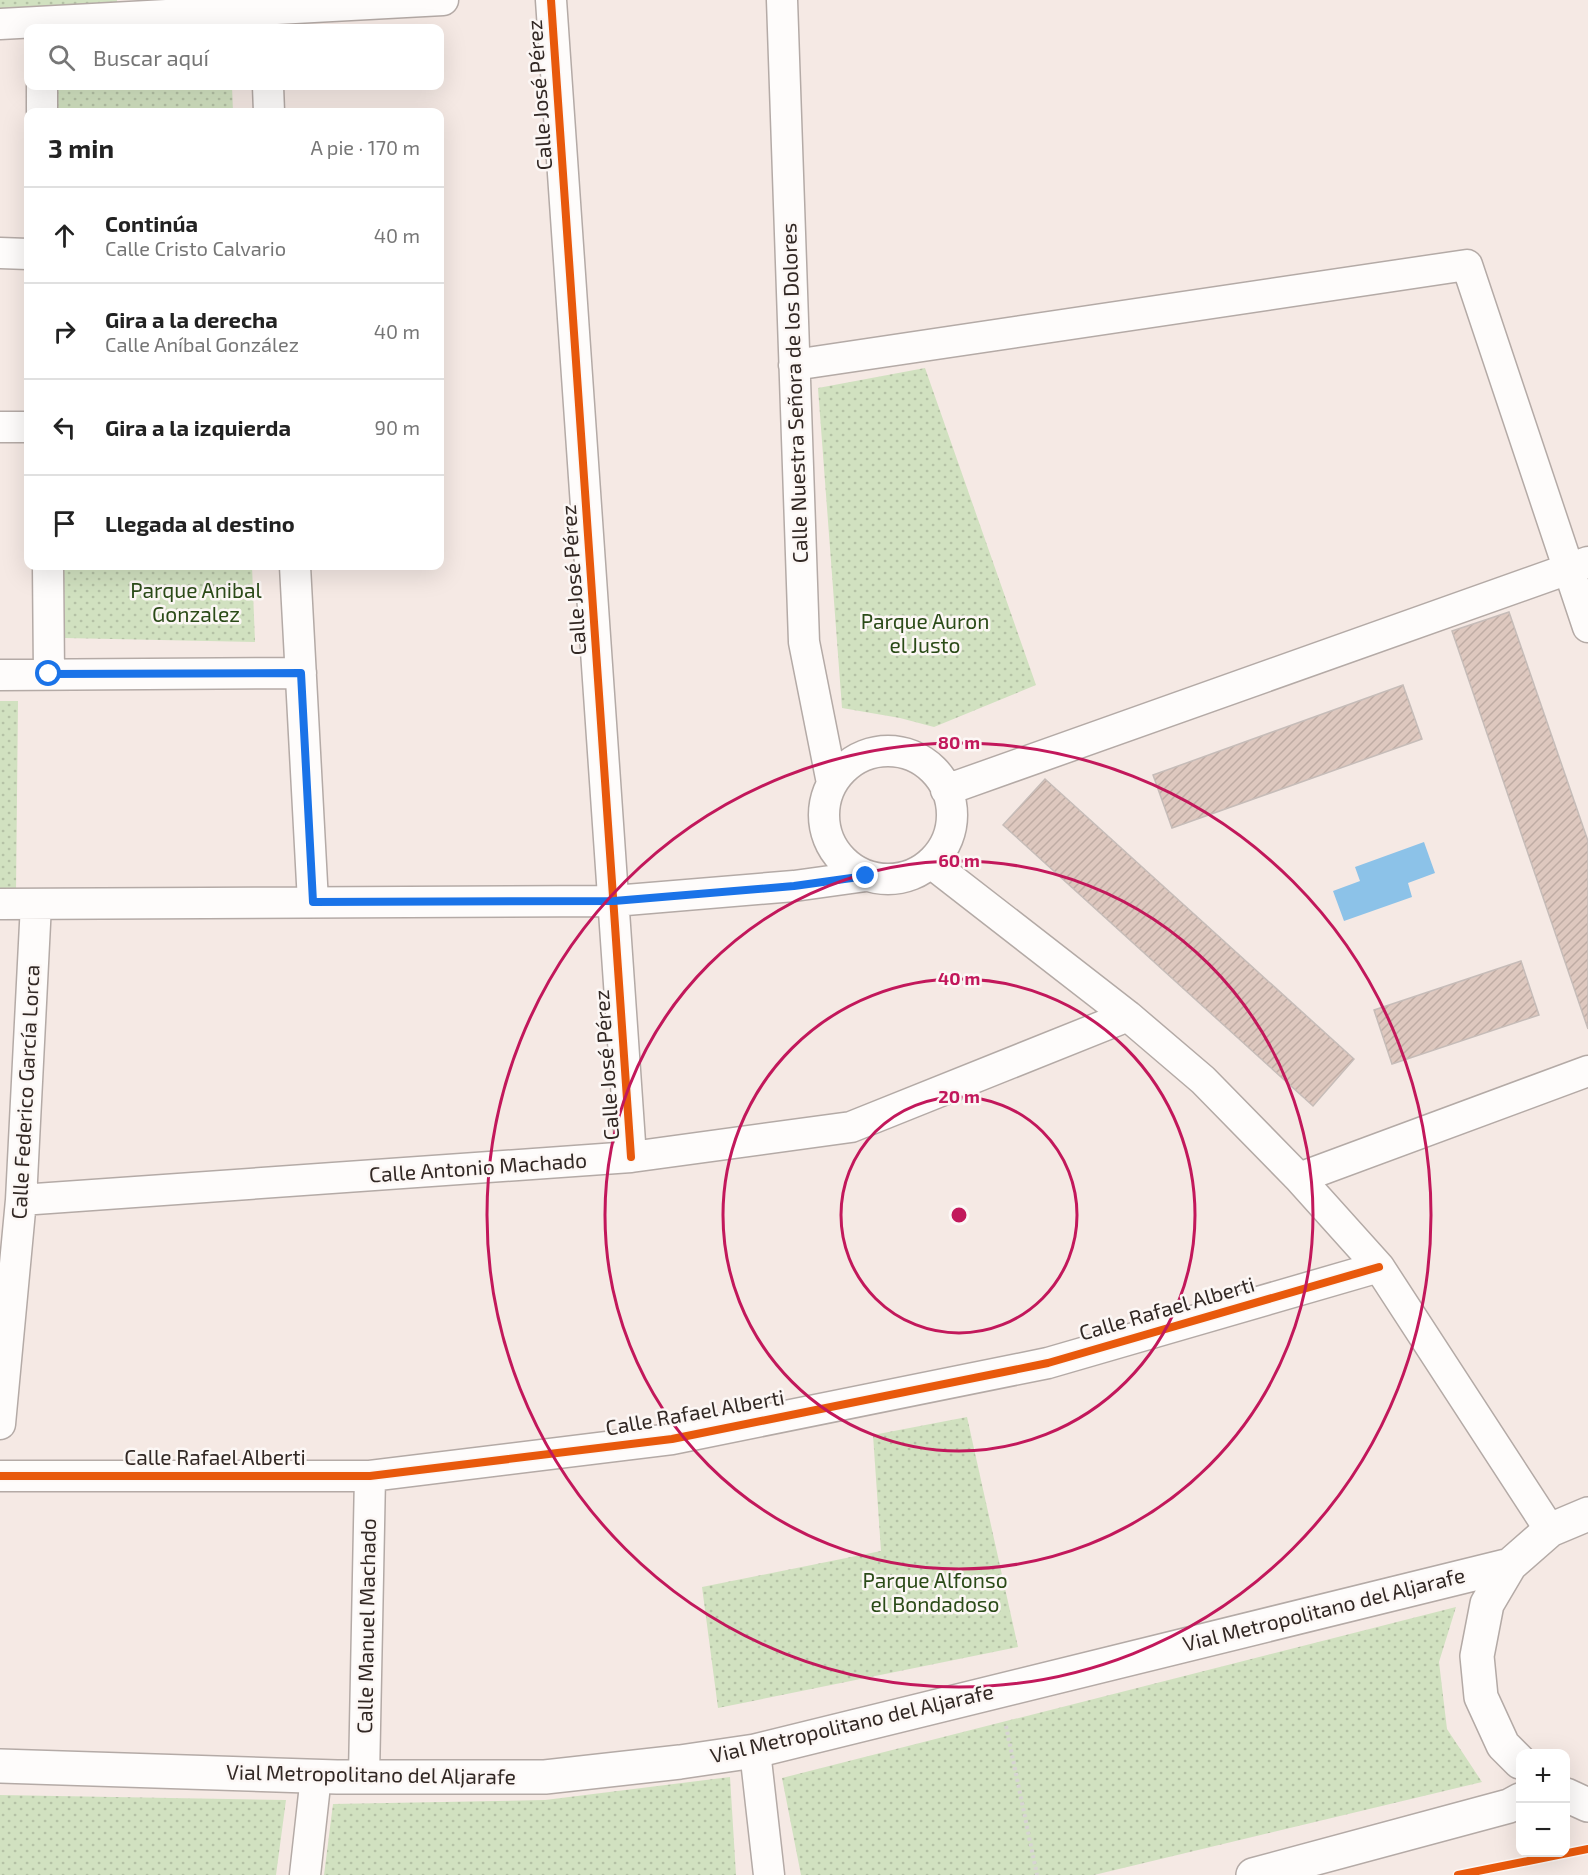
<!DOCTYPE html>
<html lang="es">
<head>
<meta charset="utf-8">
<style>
	:root { --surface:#fff; --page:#f6f6f6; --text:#222; --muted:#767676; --line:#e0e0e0 }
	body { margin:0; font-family:"Exo 2",sans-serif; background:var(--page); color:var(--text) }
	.controls { position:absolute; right:18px; bottom:18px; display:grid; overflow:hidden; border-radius:12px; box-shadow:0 6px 24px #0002 }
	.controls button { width:54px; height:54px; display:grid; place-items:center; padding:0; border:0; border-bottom:2px solid var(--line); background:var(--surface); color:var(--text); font:30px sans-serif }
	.stop { position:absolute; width:18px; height:18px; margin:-14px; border:4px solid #1a73e8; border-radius:50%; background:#fff }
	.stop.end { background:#1a73e8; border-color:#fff; box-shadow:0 2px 6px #0008 }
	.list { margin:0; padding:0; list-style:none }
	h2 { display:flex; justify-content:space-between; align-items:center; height:78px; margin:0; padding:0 24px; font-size:26px }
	h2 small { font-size:20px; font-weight:400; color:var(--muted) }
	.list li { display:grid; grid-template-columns:39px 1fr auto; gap:18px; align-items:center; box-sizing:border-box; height:96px; padding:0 24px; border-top:2px solid var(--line) }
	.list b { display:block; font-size:22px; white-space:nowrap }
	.list p { margin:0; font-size:20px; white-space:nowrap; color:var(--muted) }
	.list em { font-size:20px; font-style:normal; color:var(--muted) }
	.icon { flex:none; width:33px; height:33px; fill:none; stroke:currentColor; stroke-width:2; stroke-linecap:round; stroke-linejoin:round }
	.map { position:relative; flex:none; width:1588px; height:1875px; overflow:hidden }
	.search { position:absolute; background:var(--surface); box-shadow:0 6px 24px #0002; left:24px; top:24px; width:420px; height:66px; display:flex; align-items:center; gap:15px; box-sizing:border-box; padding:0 21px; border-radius:12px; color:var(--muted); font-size:22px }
	.panel { position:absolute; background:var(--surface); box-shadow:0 6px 24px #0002; left:24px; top:108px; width:420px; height:462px; border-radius:12px }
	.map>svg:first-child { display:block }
</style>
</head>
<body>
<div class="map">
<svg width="1588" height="1875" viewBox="0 0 1588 1875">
	<defs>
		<pattern id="park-dots" width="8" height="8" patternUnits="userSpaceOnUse" patternTransform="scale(1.5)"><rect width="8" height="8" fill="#d1e1c0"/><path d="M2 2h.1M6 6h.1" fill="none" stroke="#b4c1a5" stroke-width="1.8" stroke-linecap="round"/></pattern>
		<pattern id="building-hatch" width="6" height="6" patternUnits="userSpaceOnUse" patternTransform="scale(1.5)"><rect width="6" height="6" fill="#dec8bf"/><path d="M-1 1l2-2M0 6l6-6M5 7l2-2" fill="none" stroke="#bfaca4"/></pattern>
	</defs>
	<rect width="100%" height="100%" fill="#f5e9e4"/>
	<path fill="url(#park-dots)" d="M0,0H117L118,18L0,24Z
		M56,86H232L233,112H56Z
		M925,368L1036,685L934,727L900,718L842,708L818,388Z
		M64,566H252L255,642L65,638Z
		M0,701H18L16,892H0Z
		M967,1417L1018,1647L718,1708L702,1587L881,1551L873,1435Z
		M1456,1607L1439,1662L1447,1729L1482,1782L1094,1875H801L782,1778Z
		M730,1777L736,1875H324L333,1804L545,1800Z
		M0,1795L286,1800L276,1875H0Z"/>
	<path fill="#8cc2e8" d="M1424,842L1435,873L1408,883L1412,897L1344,921L1333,891L1360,881L1355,867Z"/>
	<path fill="url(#building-hatch)" stroke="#c6bcb8" stroke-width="1.5" d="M1509,612L1588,841V1029L1452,631Z
		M1403,685L1422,739L1172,828L1153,775Z
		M1045,779L1354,1059L1313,1106L1003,825Z
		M1521,961L1539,1015L1392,1064L1374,1010Z"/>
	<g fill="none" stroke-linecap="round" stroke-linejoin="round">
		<g stroke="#b4aaa6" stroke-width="33">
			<path id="street" d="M551,0L631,1157
				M782,0L804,642L832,783
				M0,24L443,0
				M42,86V112
				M268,86L269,112
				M0,253L28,254
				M794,365L1467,265L1588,627
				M0,427H28
				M48,566L49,674
				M295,566L313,902
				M0,675L301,673
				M824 815a64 64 0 1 1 128 0a64 64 0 1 1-128 0Z
				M946,790L1588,562
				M931,863L1128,1016L1203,1080L1299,1178L1379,1267L1550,1530
				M0,904L614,901L794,886L866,876
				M1299,1178L1588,1071
				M21,1200L631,1157L851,1127L1128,1016
				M0,1424L21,1200L36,904
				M0,1476H370L672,1439L1048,1363L1379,1267
				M755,1751L769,1875
				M364,1776L370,1476
				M305,1875L316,1776"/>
		</g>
		<g stroke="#b4aaa6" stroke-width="36">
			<path id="secondary" d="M1520,1762L1503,1745L1481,1697L1477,1656L1487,1604L1510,1565L1550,1530L1588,1514
				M0,1766L337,1777H545L680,1762L755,1751L1510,1565
				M1566,1795L1588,1805
				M1253,1875L1509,1806L1520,1800"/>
		</g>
		<path stroke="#d7d4d3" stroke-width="4" stroke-dasharray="3 3" stroke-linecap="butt" d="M1006,1726L1037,1875"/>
		<use href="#street" stroke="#fefcfb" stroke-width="30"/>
		<use href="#secondary" stroke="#fefcfb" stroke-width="33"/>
		<g stroke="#fcf7f5" stroke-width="11">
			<path id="cycleway" d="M551,0L631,1157
				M0,1476H370L672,1439L1048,1363L1379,1267
				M1458,1875L1588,1849"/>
		</g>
		<use href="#cycleway" stroke="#e8590c" stroke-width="8"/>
	</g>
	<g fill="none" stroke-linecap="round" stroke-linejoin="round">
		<path stroke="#1a73e8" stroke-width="8" d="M49,674L301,673L313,902L614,901L794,886L866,876"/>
	</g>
	<g fill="none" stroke="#c2185b" stroke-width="3">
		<circle cx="959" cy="1215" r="118"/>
		<circle cx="959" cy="1215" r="236"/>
		<circle cx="959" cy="1215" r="354"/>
		<circle cx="959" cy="1215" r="472"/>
	</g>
	<g text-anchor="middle" stroke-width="5" stroke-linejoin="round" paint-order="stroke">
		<g font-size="21" fill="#322824" stroke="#fcf7f5">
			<text transform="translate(540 95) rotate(-94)" y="7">Calle José Pérez</text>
			<text transform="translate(795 393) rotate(-92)" y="7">Calle Nuestra Señora de los Dolores</text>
			<text transform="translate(574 580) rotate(-94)" y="7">Calle José Pérez</text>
			<text transform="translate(607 1065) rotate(-94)" y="7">Calle José Pérez</text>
			<text transform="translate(26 1092) rotate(-87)" y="7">Calle Federico García Lorca</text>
			<text transform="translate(478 1168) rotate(-4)" y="7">Calle Antonio Machado</text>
			<text transform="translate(1167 1309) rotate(-16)" y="7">Calle Rafael Alberti</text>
			<text transform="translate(695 1413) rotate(-10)" y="7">Calle Rafael Alberti</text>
			<text x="215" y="1465">Calle Rafael Alberti</text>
			<text transform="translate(1324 1610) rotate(-14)" y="7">Vial Metropolitano del Aljarafe</text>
			<text transform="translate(367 1626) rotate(-89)" y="7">Calle Manuel Machado</text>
			<text transform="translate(852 1724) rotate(-13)" y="7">Vial Metropolitano del Aljarafe</text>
			<text transform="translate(371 1775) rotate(1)" y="7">Vial Metropolitano del Aljarafe</text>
		</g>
		<g font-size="21" fill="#2b4b18" stroke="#fcf7f5">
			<text x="196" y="598">Parque Anibal<tspan x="196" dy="24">Gonzalez</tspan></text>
			<text x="925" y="629">Parque Auron<tspan x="925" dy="24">el Justo</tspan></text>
			<text x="935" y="1588">Parque Alfonso<tspan x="935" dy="24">el Bondadoso</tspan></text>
		</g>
	</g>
	<circle cx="959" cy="1215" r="9" fill="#c2185b" stroke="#fcf7f5" stroke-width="3"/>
	<g font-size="18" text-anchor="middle" font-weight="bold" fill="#c2185b" stroke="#fcf7f5" stroke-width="5" stroke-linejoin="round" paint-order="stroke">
		<text x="959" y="749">80 m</text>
		<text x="959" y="867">60 m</text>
		<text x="959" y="985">40 m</text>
		<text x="959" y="1103">20 m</text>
	</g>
</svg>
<div class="controls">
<button>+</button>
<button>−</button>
</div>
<div class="stop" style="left:49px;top:674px"></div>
<div class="stop end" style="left:866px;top:876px"></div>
<div class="search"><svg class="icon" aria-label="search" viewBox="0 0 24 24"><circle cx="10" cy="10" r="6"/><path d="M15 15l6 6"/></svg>Buscar aquí</div>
<section class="panel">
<h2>3 min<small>A pie · 170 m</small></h2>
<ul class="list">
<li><svg class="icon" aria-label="ahead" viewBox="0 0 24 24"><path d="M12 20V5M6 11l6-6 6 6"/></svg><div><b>Continúa</b><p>Calle Cristo Calvario</p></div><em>40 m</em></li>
<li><svg class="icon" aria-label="right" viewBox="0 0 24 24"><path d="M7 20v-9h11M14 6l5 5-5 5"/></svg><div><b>Gira a la derecha</b><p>Calle Aníbal González</p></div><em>40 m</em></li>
<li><svg class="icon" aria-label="left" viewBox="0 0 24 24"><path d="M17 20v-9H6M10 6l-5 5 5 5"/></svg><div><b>Gira a la izquierda</b></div><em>90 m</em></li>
<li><svg class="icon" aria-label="arrive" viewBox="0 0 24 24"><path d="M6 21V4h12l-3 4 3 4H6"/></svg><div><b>Llegada al destino</b></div></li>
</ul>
</section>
</div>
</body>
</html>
